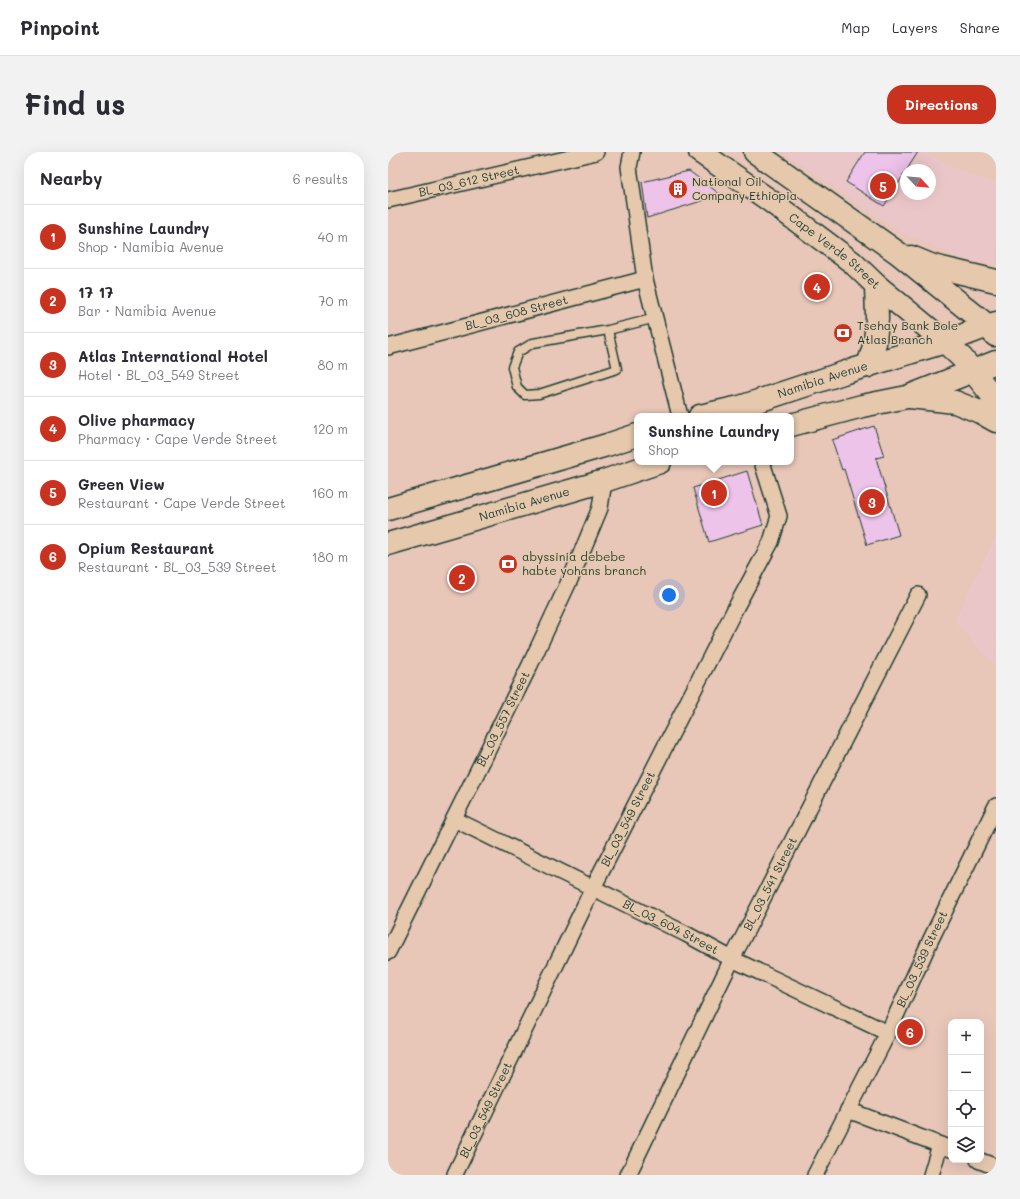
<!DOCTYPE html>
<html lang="en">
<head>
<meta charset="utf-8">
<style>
	:root { --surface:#fff; --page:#f2f2f3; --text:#2b2b33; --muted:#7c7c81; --line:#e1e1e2; --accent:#c8321e }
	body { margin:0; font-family:Mali,sans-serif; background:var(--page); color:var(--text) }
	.controls { position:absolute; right:12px; bottom:12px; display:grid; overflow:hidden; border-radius:8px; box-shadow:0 4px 16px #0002 }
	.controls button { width:36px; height:36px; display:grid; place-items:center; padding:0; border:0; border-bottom:1px solid var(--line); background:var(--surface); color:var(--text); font:20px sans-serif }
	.compass { position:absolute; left:512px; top:12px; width:36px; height:36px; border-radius:50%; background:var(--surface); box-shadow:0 4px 16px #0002; rotate:116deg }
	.you { position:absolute; left:281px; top:443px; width:14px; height:14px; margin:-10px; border:3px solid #fff; border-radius:50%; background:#1a73e8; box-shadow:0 0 0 6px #1a73e833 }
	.badge { display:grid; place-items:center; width:26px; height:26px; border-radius:50%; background:var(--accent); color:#fff; font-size:13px; font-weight:700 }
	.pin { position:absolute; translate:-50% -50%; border:2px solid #fff; box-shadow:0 1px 4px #0006 }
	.popup { position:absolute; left:246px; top:261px; width:160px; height:52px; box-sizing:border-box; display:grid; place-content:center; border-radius:8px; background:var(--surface); filter:drop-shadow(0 1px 3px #0005); font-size:13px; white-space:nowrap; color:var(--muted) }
	.popup b { font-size:15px; color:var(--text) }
	.popup::after { content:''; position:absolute; left:50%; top:100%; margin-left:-8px; border:8px solid transparent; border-top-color:var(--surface) }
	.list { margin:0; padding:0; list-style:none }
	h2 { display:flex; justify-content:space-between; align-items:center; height:52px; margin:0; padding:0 16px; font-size:17px }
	h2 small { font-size:13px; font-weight:400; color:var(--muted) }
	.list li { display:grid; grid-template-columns:26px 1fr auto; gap:12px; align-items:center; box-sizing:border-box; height:64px; padding:0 16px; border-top:1px solid var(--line) }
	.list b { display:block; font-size:15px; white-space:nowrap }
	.list p { margin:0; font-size:13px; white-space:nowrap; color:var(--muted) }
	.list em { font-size:13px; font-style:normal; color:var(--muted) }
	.icon { flex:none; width:22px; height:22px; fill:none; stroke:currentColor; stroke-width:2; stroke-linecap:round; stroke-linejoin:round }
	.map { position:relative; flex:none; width:608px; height:1023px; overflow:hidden; border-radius:16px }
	header { display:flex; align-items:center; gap:24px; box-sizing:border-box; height:56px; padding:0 20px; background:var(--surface); border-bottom:1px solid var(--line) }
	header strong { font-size:19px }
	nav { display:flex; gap:22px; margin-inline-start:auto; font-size:14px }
	.intro { display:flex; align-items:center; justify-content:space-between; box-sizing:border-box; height:96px; padding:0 24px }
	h1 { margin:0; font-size:28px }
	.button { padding:10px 18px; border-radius:16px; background:var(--accent); color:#fff; font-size:14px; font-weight:700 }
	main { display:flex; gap:24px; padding:0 24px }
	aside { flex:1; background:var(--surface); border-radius:16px; box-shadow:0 4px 16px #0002 }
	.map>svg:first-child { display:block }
</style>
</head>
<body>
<header>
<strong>Pinpoint</strong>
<nav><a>Map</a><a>Layers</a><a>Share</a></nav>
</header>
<div class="intro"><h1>Find us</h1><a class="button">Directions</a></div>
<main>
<aside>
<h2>Nearby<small>6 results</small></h2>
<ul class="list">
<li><span class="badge">1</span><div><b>Sunshine Laundry</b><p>Shop · Namibia Avenue</p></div><em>40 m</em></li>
<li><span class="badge">2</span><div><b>17 17</b><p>Bar · Namibia Avenue</p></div><em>70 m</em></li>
<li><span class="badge">3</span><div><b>Atlas International Hotel</b><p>Hotel · BL_03_549 Street</p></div><em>80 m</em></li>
<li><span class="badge">4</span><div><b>Olive pharmacy</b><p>Pharmacy · Cape Verde Street</p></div><em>120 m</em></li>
<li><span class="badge">5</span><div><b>Green View</b><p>Restaurant · Cape Verde Street</p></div><em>160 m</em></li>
<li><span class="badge">6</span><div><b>Opium Restaurant</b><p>Restaurant · BL_03_539 Street</p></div><em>180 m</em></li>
</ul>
</aside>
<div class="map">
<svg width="608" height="1023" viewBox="0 0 608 1023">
	<rect width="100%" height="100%" fill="#e8c7b9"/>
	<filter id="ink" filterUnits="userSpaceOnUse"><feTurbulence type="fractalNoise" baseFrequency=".025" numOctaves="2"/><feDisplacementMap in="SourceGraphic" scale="8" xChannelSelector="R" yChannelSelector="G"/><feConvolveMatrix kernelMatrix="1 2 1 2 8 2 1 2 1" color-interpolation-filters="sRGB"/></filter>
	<g filter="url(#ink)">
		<path fill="#eac6c8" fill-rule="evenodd" d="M395,0H536L566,16L608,32V113L579,108L515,82ZM518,18H542V42H518Z
			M608,385V514L566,469Z"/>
		<path fill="#eec3ea" stroke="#1f3d34" d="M477,0H530L496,54L458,30Z
			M301,19L333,43L259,66L254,30Z
			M486,274L496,304L488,306L511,383L479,393L456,317L454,318L444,288Z
			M359,319L375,373L321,390L305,336Z"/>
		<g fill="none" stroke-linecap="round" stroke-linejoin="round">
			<g stroke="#1f3d34" stroke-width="11">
				<path id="lane" d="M220,178L229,217L151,242L137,243L129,235L124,215L130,200L145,191L220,178L268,166"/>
			</g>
			<g stroke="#1f3d34" stroke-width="18">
				<g id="street">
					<path d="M244,0L241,15L257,127L292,264"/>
					<path id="s1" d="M0,48L208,0"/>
					<path id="s2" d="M0,195L257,127"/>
					<path id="s3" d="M66,667L298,782L344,807L500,881"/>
					<path id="s4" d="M0,800L142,513L185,421L212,356L216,329"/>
					<path d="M460,958L563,997"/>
					<path d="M590,1008L608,1015"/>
					<path id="s5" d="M67,1022L205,736L348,455L383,390L391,364L374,310"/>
					<path id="s6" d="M240,1023L344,807L530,443"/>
					<path id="s7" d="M427,1023L500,881L543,787L608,654"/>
					<path d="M543,1023L552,993"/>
				</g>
			</g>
			<g stroke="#1f3d34" stroke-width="25">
				<g id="primary">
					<path id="s8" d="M312,0L381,48L464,110L488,133L557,190L574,206L608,248"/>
					<path d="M367,0L510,101L600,174L607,183"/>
					<path d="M523,105L545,114L608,129"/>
					<path d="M480,214L487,191L489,166L488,133"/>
					<path d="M522,245L567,250L592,260L608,269"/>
					<path id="s9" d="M312,264L352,255L455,221L557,190L608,171"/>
					<path d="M403,273L474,254L519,245L608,210"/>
					<path d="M0,357L219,293L249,283"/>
					<path id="s10" d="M0,392L216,329L272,310"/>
				</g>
			</g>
			<use href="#lane" stroke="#e6c8ad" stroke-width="8"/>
			<use href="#street" stroke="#e6c8ad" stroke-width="15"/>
			<use href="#primary" stroke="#e6c8ad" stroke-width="22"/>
		</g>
	</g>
	<defs>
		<g id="building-disc" transform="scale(1)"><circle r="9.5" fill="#c8321e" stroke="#e6c8ad"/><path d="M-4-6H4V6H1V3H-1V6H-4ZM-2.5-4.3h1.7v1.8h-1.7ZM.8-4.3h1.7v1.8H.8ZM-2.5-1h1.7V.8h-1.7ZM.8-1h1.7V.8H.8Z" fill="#fff"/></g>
		<g id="bank-disc" transform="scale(1)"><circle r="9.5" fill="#c8321e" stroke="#e6c8ad"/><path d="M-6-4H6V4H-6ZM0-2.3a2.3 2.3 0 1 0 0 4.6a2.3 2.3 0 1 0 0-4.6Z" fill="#fff"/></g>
	</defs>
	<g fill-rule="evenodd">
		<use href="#building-disc" x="290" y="37"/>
		<use href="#bank-disc" x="455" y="181"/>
		<use href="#bank-disc" x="120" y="412"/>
	</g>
	<g text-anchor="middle" stroke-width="3" stroke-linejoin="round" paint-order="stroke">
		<g font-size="12" fill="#1f3d34" stroke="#e6c8ad">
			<text dy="4" stroke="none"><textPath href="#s1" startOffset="83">BL_03_612 Street</textPath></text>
			<text dy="4" stroke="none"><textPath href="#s8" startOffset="167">Cape Verde Street</textPath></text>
			<text dy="4" stroke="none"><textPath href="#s2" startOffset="133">BL_03_608 Street</textPath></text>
			<text dy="4" stroke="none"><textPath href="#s9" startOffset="128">Namibia Avenue</textPath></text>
			<text dy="4" stroke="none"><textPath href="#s10" startOffset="142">Namibia Avenue</textPath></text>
			<text dy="4" stroke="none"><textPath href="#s4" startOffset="260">BL_03_557 Street</textPath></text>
			<text dy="4" stroke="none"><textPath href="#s5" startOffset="395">BL_03_549 Street</textPath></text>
			<text dy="4" stroke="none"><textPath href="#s6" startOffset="324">BL_03_541 Street</textPath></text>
			<text dy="4" stroke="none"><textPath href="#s3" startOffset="242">BL_03_604 Street</textPath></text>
			<text dy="4" stroke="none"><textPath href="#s7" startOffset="241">BL_03_539 Street</textPath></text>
			<text dy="4" stroke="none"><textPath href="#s5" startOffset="71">BL_03_549 Street</textPath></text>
		</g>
		<g font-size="12" fill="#1f3d34" stroke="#e6c8ad" text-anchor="start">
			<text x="304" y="34">National Oil<tspan x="304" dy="14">Company Ethiopia</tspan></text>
			<text x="469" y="178">Tsehay Bank Bole<tspan x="469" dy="14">Atlas Branch</tspan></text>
			<text x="134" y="409">abyssinia debebe<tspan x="134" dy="14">habte yohans branch</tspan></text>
		</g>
	</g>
</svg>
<div class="controls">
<button>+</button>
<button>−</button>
<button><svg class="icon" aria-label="locate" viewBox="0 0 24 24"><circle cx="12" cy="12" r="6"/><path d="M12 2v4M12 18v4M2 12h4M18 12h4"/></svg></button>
<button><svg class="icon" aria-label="layers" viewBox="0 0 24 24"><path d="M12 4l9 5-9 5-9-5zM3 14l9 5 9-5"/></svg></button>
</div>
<svg class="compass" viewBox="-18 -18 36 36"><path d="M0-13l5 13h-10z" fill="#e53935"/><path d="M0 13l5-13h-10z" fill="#7c7c81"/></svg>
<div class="you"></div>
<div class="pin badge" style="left:326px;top:341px">1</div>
<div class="popup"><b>Sunshine Laundry</b>Shop</div>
<div class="pin badge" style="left:74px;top:426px">2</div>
<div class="pin badge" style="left:484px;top:350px">3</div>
<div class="pin badge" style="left:429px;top:135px">4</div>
<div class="pin badge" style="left:495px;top:34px">5</div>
<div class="pin badge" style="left:522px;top:880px">6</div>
</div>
</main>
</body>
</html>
